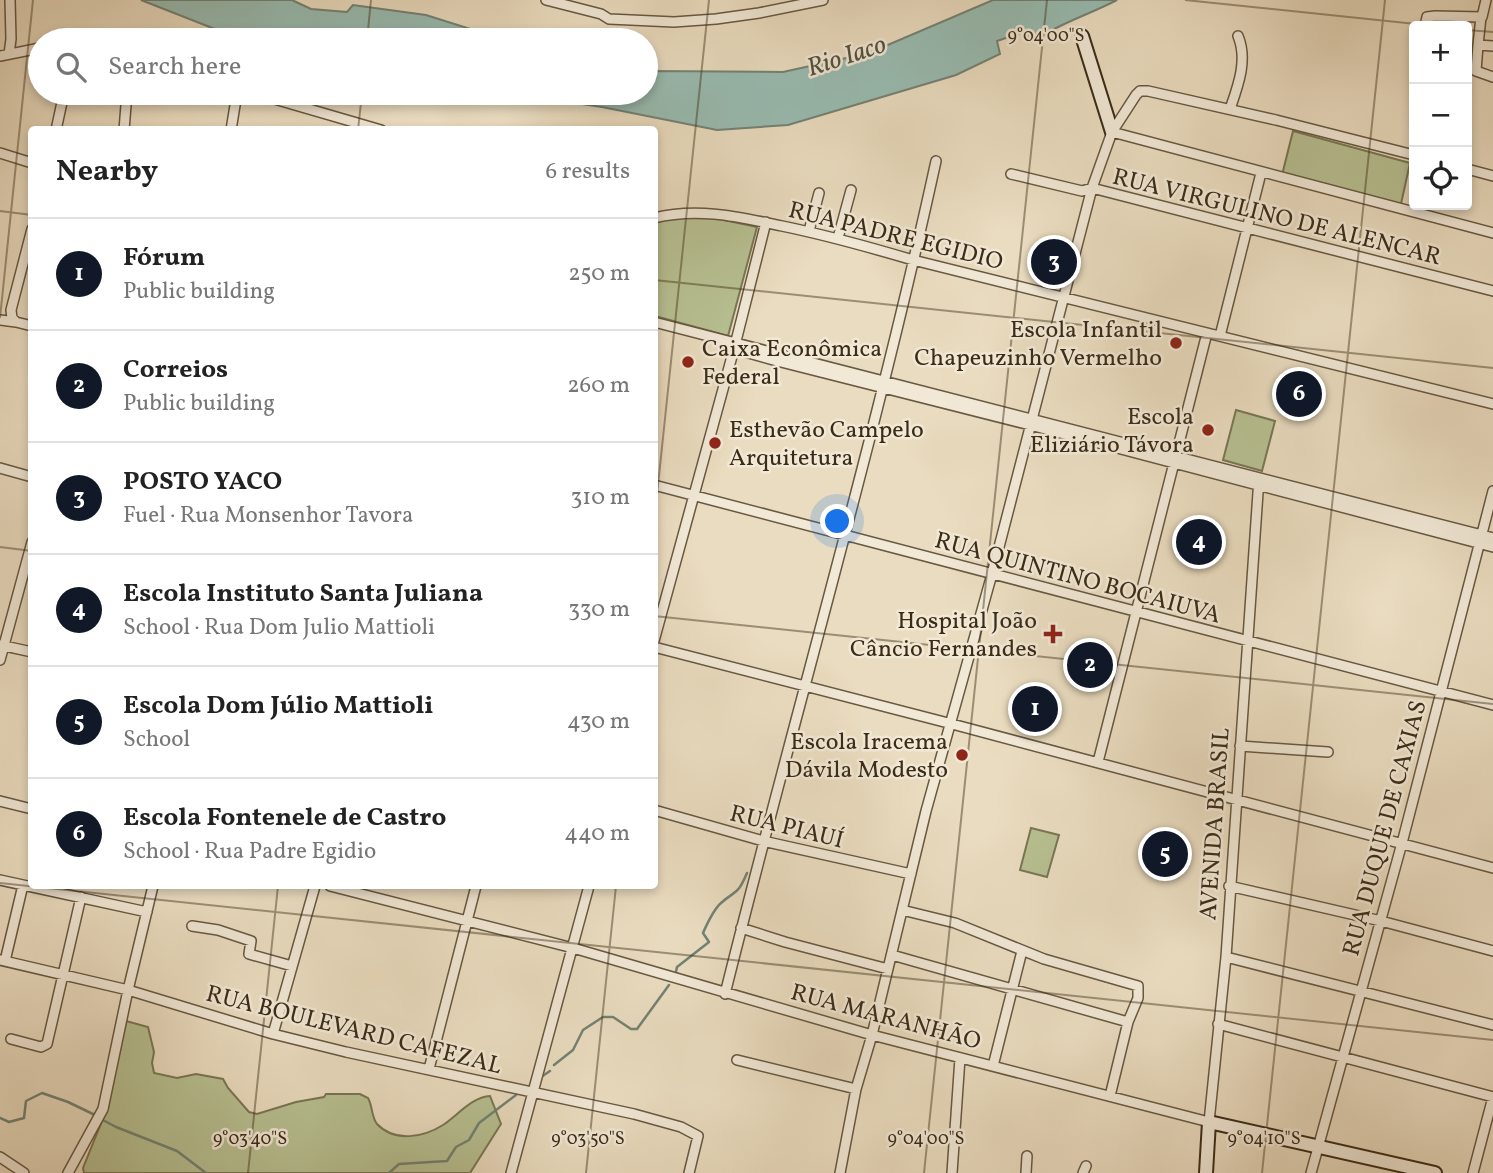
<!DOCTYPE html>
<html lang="en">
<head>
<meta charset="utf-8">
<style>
	:root { --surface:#fff; --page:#f6f6f6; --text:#222; --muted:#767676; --line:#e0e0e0; --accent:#111827 }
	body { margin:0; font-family:Vollkorn,serif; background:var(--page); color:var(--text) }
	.controls { position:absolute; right:21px; top:21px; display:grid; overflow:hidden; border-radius:7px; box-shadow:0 4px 10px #0003 }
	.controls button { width:63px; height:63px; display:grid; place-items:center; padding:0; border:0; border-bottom:2px solid var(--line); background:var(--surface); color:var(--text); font:35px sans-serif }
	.you { position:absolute; left:838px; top:522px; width:24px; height:24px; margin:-18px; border:5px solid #fff; border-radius:50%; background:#1a73e8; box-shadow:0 0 0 10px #1a73e833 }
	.badge { display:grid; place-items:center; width:46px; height:46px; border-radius:50%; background:var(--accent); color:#fff; font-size:23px; font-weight:700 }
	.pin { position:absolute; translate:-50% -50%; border:4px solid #fff; box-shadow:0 2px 7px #0006 }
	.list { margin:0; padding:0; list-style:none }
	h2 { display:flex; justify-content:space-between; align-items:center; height:91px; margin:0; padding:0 28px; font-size:30px }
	h2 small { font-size:23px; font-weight:400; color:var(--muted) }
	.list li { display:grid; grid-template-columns:46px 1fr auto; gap:21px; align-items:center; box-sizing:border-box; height:112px; padding:0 28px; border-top:2px solid var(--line) }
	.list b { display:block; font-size:26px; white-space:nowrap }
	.list p { margin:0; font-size:23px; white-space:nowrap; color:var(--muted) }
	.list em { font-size:23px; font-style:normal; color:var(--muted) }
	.icon { flex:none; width:38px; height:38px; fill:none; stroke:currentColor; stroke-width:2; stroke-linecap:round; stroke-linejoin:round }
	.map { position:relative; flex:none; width:1493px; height:1173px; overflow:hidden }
	.search { position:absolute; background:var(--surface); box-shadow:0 4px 10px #0003; left:28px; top:28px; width:630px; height:77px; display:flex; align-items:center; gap:18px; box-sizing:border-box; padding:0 24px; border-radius:38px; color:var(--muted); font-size:26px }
	.panel { position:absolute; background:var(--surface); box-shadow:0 4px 10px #0003; left:28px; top:126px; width:630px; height:763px; border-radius:7px }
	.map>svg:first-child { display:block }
</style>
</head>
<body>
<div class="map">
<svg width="1493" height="1173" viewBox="0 0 1493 1173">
	<rect width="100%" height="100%" fill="#eadcc0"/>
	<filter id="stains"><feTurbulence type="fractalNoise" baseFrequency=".00286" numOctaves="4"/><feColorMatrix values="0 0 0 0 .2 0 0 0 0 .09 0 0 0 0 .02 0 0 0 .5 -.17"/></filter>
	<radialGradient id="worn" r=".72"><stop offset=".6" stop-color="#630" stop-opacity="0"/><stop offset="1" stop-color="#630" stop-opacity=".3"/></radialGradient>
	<path fill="#b7c092" stroke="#797654" stroke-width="2" d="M1293,131L1410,163L1401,204L1282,175Z
		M680,214L705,216L757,227L728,336L655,316L654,221Z
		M1236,410L1275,421L1262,471L1223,460Z
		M1031,828L1059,835L1047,877L1020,870Z
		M126,1021L148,1027L154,1052L152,1063L154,1073L177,1078L196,1074L223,1079L228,1088L249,1112L257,1114L296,1102L324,1097L326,1094H360L368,1098C373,1107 371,1116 377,1124C395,1143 424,1137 443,1125C458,1115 472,1097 490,1096L501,1124L470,1173H84L83,1168L104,1116Z"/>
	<path fill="#98bcb2" stroke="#738274" stroke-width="2" d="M141,0H292L311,9L347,12L353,5L426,15L505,40H235L225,33Z
		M993,0H1117C1088,15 1058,24 1031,42L1024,32L997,41L1000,54L956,75L788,125L717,130L602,107L508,93H646V71L783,72L869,53Z"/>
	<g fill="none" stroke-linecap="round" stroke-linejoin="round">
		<path stroke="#738274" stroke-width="2.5" d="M675,976L677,967L709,942L703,933C707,924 713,910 721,903C737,889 737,896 747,873
			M554,1065L573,1050L583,1030L603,1017H613L631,1029H637L669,985
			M541,1077L550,1071
			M0,1118L9,1122L24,1118L26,1101L42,1093L68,1102L95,1115
			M101,1119L116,1127L177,1151L206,1173
			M389,1173L399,1164L447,1161L456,1147L469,1140L479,1123L516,1095"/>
		<g stroke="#675841" stroke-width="12">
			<path id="street" d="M546,0L601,14L609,19L674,22L716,19L759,13L823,0
				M1481,17L1478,45L1493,46
				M1425,26L1427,17L1435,16L1482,17L1486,0
				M1478,45L1476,71L1493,77
				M9,54L11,39L10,0
				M0,56L40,48
				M254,93L381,130
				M1230,109C1238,86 1248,60 1238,36
				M56,130L64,93
				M124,130L127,93
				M231,130L237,93
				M1112,132L1493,233
				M0,153L32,163
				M1467,169L1493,176
				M1011,174L1082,191L1092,188L1493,291
				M654,218C698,207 739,217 782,226C826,235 869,247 913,260L1493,404
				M32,229L11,310L12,318L16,322L32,326
				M809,231L819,193
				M838,238L851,190
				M0,320L16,322
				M654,322L1493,538
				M1220,336L1261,173
				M720,341L734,349L777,361L1030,425L1493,547
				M0,468L32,477
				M654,485L1493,705
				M654,641L734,349L766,222
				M0,645L32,652
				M654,647L952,724L1493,868
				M0,660L32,542
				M1240,746L1328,752
				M1098,762L1207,333
				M0,801L32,809
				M654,810L763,841L911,874
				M0,880L147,912
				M330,886L573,948L872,1035L1209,1122L1226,957L1259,478
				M1229,886L1381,921L1493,951
				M902,910L955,923L1044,959L1138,986V998L1128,1022L1110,1096
				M192,926L218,930L251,941L249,954L292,966
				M741,928L785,942L888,969
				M892,955L1128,1022
				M1226,957L1493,1025
				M0,960L128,990L273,1034L346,1052L634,1114L681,1127L698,1136L689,1173
				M5,961L23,885
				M725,994C794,716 875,441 936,161
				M1218,1024L1493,1097
				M273,1034L315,886
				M11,1039L41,1047L47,1044L81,897
				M737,1060L856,1089
				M993,1066L1022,951
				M429,1069L476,886
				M0,1157L24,1173
				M68,1173L103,1109L128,990L153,886
				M511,1173L589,886
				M840,1173L856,1089L872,1035L926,811L992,574L1092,188L1112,132L1136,95L1140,91H1148L1276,120L1414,155
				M952,1173L960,1058
				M1026,1173L1027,1156
				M1083,1173L1086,1166
				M1311,1173L1402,843L1493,491
				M1473,1173L1493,1097"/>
		</g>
		<g stroke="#3b2c17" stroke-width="16">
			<path id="secondary" d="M1082,36L1112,132
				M1206,1173L1209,1122L1435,1173"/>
		</g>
		<use href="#street" stroke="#f1e8d6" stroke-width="9"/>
		<use href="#secondary" stroke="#f1e8d6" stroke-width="12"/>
	</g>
	<path fill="none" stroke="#3b2c17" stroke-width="2" stroke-opacity="0.45" d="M1185,0L1435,26M1467,30L1493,32M367,40L371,0M358,130L362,93M0,211L32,215M654,280L1493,368M0,318L33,0M654,523L709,0M0,547L32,551M654,616L1493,704M0,883L1493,1040M248,1173L278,886M586,1173L616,886M924,1173L1047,0M1262,1173L1385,0"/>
	<g fill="#8f2418" stroke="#f1e8d6" stroke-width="2.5">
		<circle cx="1176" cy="343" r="7"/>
		<circle cx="688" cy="362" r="7"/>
		<circle cx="1208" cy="430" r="7"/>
		<circle cx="715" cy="443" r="7"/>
		<path d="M1049.5 623.5h7v7h7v7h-7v7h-7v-7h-7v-7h7z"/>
		<circle cx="962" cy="755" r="7"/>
	</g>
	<g text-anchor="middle" stroke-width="5" stroke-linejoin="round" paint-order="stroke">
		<g font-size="24" fill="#3b2c17" stroke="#f1e8d6">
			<text transform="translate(1277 216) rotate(14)" y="8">RUA VIRGULINO DE ALENCAR</text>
			<text transform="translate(896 235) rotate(14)" y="8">RUA PADRE EGIDIO</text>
			<text transform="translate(1078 577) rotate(15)" y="8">RUA QUINTINO BOCAIUVA</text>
			<text transform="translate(1214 824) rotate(-86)" y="8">AVENIDA BRASIL</text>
			<text transform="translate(787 826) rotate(14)" y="8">RUA PIAUÍ</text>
			<text transform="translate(1384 828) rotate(-75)" y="8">RUA DUQUE DE CAXIAS</text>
			<text transform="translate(886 1016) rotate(15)" y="8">RUA MARANHÃO</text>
			<text transform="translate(354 1029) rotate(14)" y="8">RUA BOULEVARD CAFEZAL</text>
		</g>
		<g font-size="24" fill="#3b2c17" stroke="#f1e8d6" text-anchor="end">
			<text x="1162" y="337">Escola Infantil<tspan x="1162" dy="28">Chapeuzinho Vermelho</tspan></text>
			<text x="702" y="356" text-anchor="start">Caixa Econômica<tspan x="702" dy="28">Federal</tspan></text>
			<text x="1194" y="424">Escola<tspan x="1194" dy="28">Eliziário Távora</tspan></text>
			<text x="729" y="437" text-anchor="start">Esthevão Campelo<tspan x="729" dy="28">Arquitetura</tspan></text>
			<text x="1037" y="628">Hospital João<tspan x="1037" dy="28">Câncio Fernandes</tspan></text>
			<text x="948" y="749">Escola Iracema<tspan x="948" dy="28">Dávila Modesto</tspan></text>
		</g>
		<g font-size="26" font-style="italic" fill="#52503e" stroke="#f1e8d6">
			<text transform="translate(846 55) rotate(-18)" y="9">Rio Iaco</text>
		</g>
	</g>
	<g font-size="18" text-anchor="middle" fill="#3b2c17" stroke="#f1e8d6" stroke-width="5" stroke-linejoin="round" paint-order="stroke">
		<text x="1046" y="41">9°04'00"S</text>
		<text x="250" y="1144">9°03'40"S</text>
		<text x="588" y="1144">9°03'50"S</text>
		<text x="926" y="1144">9°04'00"S</text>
		<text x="1264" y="1144">9°04'10"S</text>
	</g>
	<rect width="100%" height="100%" filter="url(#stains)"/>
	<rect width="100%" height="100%" fill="url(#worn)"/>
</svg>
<div class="controls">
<button>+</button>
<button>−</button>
<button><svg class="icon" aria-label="locate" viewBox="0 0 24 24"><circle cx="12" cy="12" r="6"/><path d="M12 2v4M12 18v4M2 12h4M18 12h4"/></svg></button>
</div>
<div class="you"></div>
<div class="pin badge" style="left:1035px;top:709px">1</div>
<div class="pin badge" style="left:1090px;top:665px">2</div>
<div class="pin badge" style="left:1054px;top:262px">3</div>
<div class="pin badge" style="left:1199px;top:542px">4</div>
<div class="pin badge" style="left:1165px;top:854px">5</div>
<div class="pin badge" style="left:1299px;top:394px">6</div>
<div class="search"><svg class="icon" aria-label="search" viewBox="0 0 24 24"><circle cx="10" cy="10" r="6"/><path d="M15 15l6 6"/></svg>Search here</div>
<section class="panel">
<h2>Nearby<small>6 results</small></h2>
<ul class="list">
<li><span class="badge">1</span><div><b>Fórum</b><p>Public building</p></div><em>250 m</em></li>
<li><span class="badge">2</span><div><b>Correios</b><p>Public building</p></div><em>260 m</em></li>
<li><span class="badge">3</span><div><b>POSTO YACO</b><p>Fuel · Rua Monsenhor Tavora</p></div><em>310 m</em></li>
<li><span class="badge">4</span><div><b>Escola Instituto Santa Juliana</b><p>School · Rua Dom Julio Mattioli</p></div><em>330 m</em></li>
<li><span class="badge">5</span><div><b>Escola Dom Júlio Mattioli</b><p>School</p></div><em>430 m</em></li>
<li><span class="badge">6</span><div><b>Escola Fontenele de Castro</b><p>School · Rua Padre Egidio</p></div><em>440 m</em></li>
</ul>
</section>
</div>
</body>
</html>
